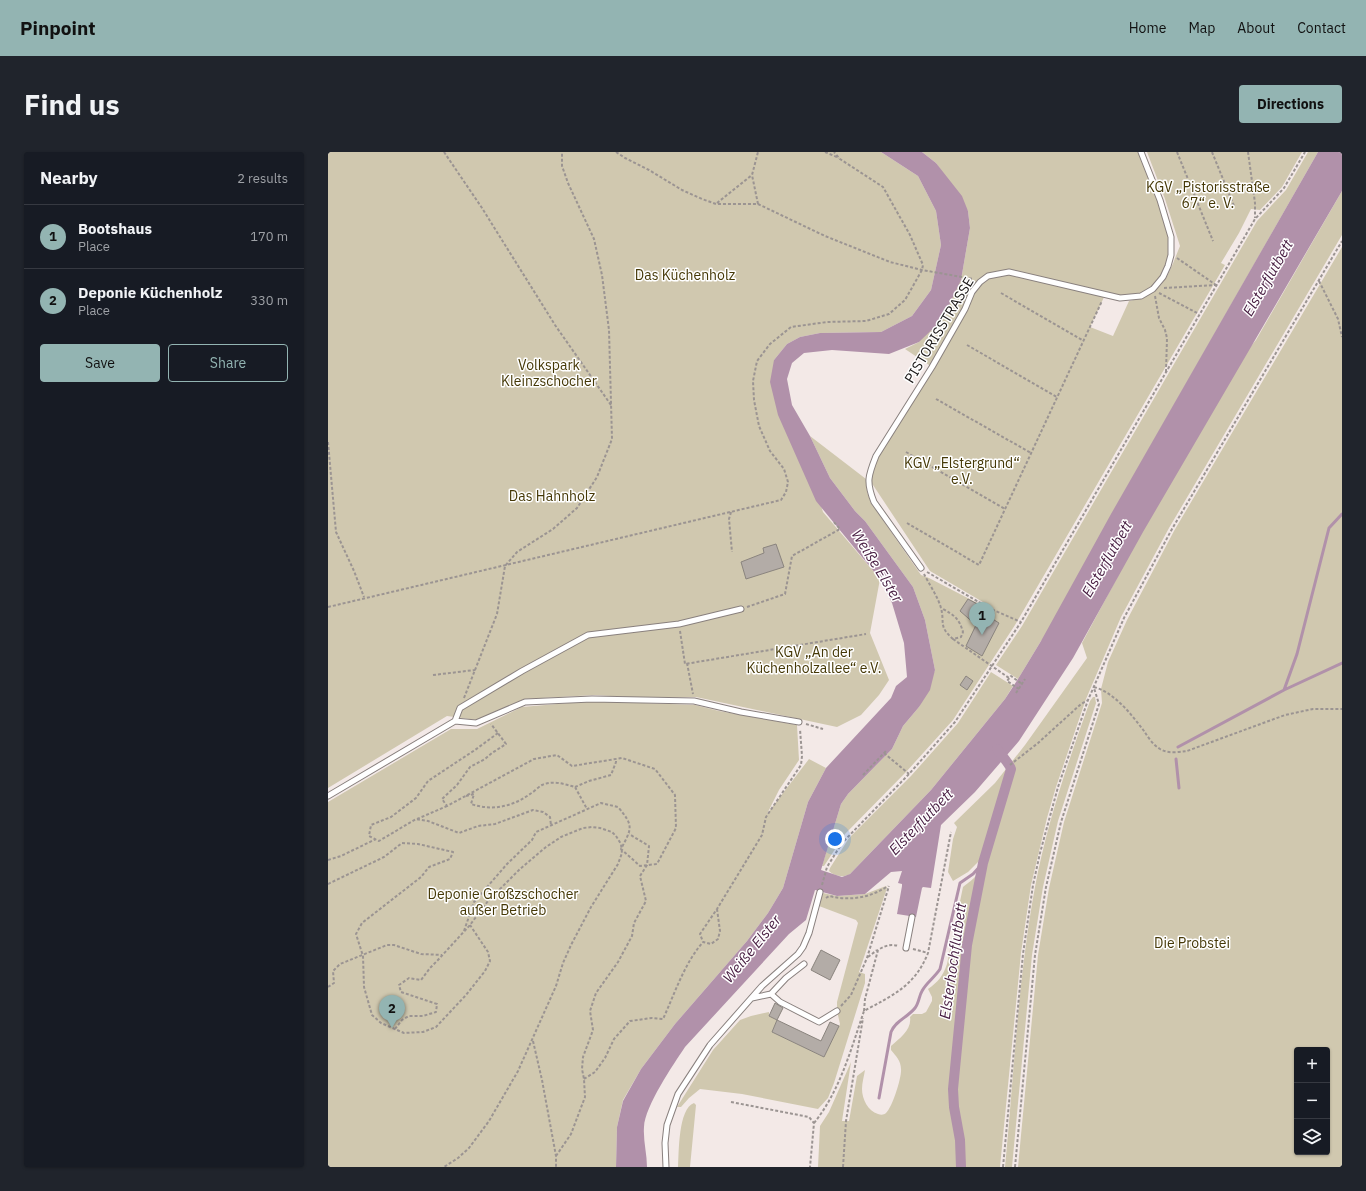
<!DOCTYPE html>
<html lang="en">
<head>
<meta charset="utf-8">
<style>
	:root { --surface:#171b24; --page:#20242c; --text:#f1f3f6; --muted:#9ea1a6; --line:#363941; --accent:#93b4b2 }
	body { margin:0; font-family:"IBM Plex Sans",sans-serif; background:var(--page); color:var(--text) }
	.controls { position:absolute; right:12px; bottom:12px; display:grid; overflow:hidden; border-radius:4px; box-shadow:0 1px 3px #0004 }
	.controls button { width:36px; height:36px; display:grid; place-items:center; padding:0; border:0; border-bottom:1px solid var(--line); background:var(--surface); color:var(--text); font:20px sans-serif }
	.you { position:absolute; left:507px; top:687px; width:14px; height:14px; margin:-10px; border:3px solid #fff; border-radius:50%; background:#1a73e8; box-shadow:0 0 0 6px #1a73e833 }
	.badge { display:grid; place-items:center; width:26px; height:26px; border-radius:50%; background:var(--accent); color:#111; font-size:13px; font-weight:700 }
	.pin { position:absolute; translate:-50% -33px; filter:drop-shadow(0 1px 2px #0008) }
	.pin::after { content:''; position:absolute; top:21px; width:14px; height:12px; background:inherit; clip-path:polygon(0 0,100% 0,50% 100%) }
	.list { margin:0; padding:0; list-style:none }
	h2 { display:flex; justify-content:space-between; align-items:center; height:52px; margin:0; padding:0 16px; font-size:17px }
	h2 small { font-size:13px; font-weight:400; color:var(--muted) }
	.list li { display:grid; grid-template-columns:26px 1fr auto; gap:12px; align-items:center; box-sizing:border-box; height:64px; padding:0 16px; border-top:1px solid var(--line) }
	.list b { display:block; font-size:15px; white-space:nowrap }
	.list p { margin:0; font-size:13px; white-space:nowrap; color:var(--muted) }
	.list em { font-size:13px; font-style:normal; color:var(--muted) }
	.actions { display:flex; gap:8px; padding:12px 16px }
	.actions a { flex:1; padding:9px 0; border:1px solid var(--accent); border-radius:4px; text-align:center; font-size:14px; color:var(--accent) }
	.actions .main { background:var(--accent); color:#111 }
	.icon { flex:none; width:22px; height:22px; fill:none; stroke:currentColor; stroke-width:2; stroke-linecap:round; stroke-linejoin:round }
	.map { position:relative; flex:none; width:1014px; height:1015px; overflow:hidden; border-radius:4px }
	header { display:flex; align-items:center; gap:24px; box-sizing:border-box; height:56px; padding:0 20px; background:var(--accent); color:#111 }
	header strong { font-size:19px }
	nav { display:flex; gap:22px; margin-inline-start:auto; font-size:14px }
	.intro { display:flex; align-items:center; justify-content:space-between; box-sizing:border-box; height:96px; padding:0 24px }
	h1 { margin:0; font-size:28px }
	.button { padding:10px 18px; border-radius:4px; background:var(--accent); color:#111; font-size:14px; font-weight:700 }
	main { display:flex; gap:24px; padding:0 24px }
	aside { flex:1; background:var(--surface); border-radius:4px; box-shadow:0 1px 3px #0004 }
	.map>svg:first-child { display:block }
</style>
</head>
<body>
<header>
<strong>Pinpoint</strong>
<nav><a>Home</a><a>Map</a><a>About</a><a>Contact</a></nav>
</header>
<div class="intro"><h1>Find us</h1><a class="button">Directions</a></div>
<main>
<aside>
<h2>Nearby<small>2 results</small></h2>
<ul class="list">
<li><span class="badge">1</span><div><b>Bootshaus</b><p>Place</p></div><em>170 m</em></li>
<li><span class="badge">2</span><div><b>Deponie Küchenholz</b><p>Place</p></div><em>330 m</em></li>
</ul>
<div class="actions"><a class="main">Save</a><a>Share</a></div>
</aside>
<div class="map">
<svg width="1014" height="1015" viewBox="0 0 1014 1015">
	<rect width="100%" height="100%" fill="#f3e9e7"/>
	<path fill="#d0c8af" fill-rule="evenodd" d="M0,0H553L590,24L608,59L613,93L603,138L584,164L553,180L492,181L472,185L459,192L446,208L495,360L552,427L542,481L561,528L551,543L533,563L509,575L368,545L314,546L267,543L196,547L149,568L119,564L0,636Z
		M594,0H813L843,85L840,114L825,137L801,146L777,143L762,175L785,184L801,149C836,143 840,123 852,94L837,47L819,0H974L954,35L932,58L923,57L911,81L893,111L897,113L687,473L625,568L578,620L517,682L496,714H494L513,652L520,642L564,597L575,574L591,555L607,518L597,468L585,435L537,369L527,359L502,326L482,284L538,327L539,340L543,351L593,423L601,426L659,456L660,453L602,419L545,333L540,329L543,317L604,215L577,197L591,190L633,128L642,76L640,59L608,11Z
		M980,0H990L784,362L928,188L1014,39V83L841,376L793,465L758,547L728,635L719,666L703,733L693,801L672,1015H490L492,974L501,960L523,910L514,969H521L529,924L537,918C536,924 534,931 534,937C534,947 540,959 550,962C553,963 556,963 558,961C564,956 574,925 573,917C573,909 568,904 563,898V894C572,886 584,878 582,865L585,862H594L598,860L604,849V845L600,837C610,830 615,824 619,812L635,735C647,726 652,722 655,707L652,708L640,720L625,729L620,720L625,687L629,675L626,671L667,631L697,593L759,506L754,491L790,424L713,489L690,527L668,513L694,474L929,69L958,38Z
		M1014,95V1015H690L710,803L721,736L736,670L774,551L773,537L780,510L799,468L846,379ZM969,898H999V1000H969Z
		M663,520L685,534L677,547L603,638L522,722C516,726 506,724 501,719L502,716L521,686L583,624L630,571Z
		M765,545H767L768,551L730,669L715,735L704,803L684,1015H677C686,922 690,827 707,735C719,671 740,610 762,549Z
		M264,549L367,553L391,559L469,573L471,608L451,638L439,662L481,607L498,616L480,650L455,736L440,761L419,789L347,872L313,917L295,948L289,975L288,1015H0V650L123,577H149L194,555Z
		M558,734L559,736L531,820L537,822V831L506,931L500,946L490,957L414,942L372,937L361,946L353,955H349L385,898L412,868L423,864L441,860V864L449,868L444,880L496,905L512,872L509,859V850L530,771L528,768L491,754L495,741L509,744L537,742Z
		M366,951L368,953L362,1015H350C351,1000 350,957 366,951Z"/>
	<path fill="#b191aa" d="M553,0H594L608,11L634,44L640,59L642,76L633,128L614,168L591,190L561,202L504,198L476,201L464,211L459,227L464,253L482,284L502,326L527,359L537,369L585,435L597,468L607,518L602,538L591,555L575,574L564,597L520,642L513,652L493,718L514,725L522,722L603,638L677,547L690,527L713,489L783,362L990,0H1014V39L815,380L745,506L691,589L647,640L613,673L603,736L595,735L594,736L588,765L569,762L574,734V732L570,731L574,719L563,720L537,742L509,744L487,738L478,768L461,782L357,895C345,913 317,954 316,975C315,988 319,1002 319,1015H288L289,975L295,949L313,917L347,872L419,789L440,761L455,736L480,650L498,616L563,546L568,534L579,525L576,491L564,451L552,427L488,349L450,263L442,230L446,208L459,192L472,185L492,181L553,180L584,164L603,138L613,93L608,59L590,24Z"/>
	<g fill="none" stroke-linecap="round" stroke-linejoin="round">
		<path stroke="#b191aa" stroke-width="3" d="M956,538L969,502L1001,376L1014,362
			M850,595L956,538L1014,511
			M848,607L851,636
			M551,946L563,880C568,868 579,866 587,856C591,851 591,844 594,839C598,831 607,825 612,817L632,731L645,722L655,711"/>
		<path stroke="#b191aa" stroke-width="10" d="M633,1015L632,988L626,955L625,937L639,793L655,711L683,617C681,611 673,603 669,597"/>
	</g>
	<path fill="#b3aca7" stroke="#8a847e" d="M448,392L456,415L418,427L413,410L436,401L435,396Z
		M640,447L666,461L663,466L671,471L654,504L638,494L648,473L632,459Z
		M638,524L645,529L639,538L632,533Z
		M493,798L512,808L502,828L483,818Z
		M447,851L455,856L449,868L441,864Z
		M449,868L493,889L502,870L511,874L496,905L444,880Z"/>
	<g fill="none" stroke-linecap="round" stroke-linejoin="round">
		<g stroke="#89807e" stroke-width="7">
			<path id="service" d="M593,416L546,350C538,330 540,324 548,304L604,215L637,157L644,140L652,130L660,124L681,120L792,146L813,144L825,137L835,125L840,114L843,103V85L832,48L813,0
				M127,569L132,556L194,519L260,483L351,472L413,457
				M0,644L127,569L148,571L197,550L264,547L366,549L413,560L471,570
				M578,796L584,765
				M443,842L452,850L491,870L509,859
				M424,846L443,842L458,826L476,812
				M338,1015L337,991L339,973L350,942L382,893L434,834L470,802L475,795L481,781L492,740"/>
		</g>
		<path stroke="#9b9492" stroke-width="2" stroke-dasharray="3 2" stroke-linecap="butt" d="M116,0L154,56L227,173L283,253
			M288,0L297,6L321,18L354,38L374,47L388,52H430L497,84L562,110L594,118L645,127
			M497,0L511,6
			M849,0L885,89
			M884,0L906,54
			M920,0L927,51V66
			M389,51L424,23
			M430,52L424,23L430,0
			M849,106L888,133
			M991,129L1010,167L1014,185
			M836,136L888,133
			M673,141L756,189
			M831,141L871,162
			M827,144L831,166L837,178L839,186L838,220
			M639,193L729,245
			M608,247L703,301
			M0,290L8,380L26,419L36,445
			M578,300L677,357
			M403,360L401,367L404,400
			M579,371L651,413L774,149
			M599,420L663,457L693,470
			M596,422C601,432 610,445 613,456C617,471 610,474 625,487L633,485L635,480C631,466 626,463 613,456
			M0,455L453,348L458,340L460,330L456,317L442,299L431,274L426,248L425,229L429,209L442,192L463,175L499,170L538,169L561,162L577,148L594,118L595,113L582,83L555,35L512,7L506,0
			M419,455L457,442L464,404L512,377L505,369
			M352,479L357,512L538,482
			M625,487L681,526
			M359,511L365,542
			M105,523L147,518
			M766,535C787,541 803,562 816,579C820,585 825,593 832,597C840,602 851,600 859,599L957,563L985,557H1014
			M691,537L679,529L683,524L694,532
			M688,541L697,527
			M136,546L169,462L177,414L189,400L225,377L249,356L269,325L284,287L281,178L274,123L266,87L240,31L234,14V0
			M478,572L495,577
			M170,581L147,598L100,629L88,646L63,665L43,673L41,684L51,689L88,667L100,669L131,681L150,674L167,672L205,658L215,660L222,665L223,673
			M556,601L581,622
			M682,613L710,591L753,552L760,548
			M535,623L558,599
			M247,635L261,629L283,623L288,610V607
			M138,644L146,642L143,652C164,659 184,655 202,642C206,640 210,635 214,633C225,628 236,632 247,635L259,657
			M89,667L119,654
			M0,708L13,704L48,687
			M0,732L56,705L74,691L90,692L125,700L122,707L101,715L93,725L34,771L28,782L35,804L36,835L44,863L53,871L76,881L95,880L108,875L138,843L157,819L162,809L160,800L142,773
			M494,733L499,715L514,691L581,622L627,570L693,470L927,67L956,36L977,0
			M498,746L501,744C522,749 542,746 560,734
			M389,757L392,779L390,787L383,792L375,790L372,782L389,757L434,683L438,665L473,613L474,604L472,577
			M136,779L146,750L179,712L204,688L208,680L273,651L290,655C306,674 304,676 293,697L312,714L329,712L348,676L347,643L327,617L294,606L244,614L229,603L206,607L119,654L114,647L129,633L142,615L157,607L164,601L178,592L163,572
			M585,797L600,801
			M540,805L549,798
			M0,835L6,831L5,819L12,812L59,793H66L93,802L114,803
			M513,854L523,843L539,806L561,734
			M536,859L537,847L550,798C558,793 563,792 571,794
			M67,877L74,868L81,864H95L108,860L109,852L73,840L71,833L81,826L93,828L102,816L109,809L142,773L160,749L192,717L218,695L233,685L255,676L264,675L272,676L284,680L288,684L293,692L294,701L290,712L263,755L243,793L235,811L228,834L190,919L161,969L141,996L130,1006L116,1015
			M205,889L214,928L228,1004V1015
			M256,927L267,920L277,906L286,887L302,869L324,866L335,867C347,841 356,812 375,790
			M403,950L481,965L486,971L482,1015
			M486,971C512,939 523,897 536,859C565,843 587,834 600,801L623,680
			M228,1004L243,982L257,945L256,927L254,917L255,905L265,878L262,859L268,841L290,810L304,784L306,771L318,749L312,724L319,713L321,694L301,682
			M515,1015L518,969L535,866
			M675,1015L695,802L705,733L712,701L730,635L760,548L796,466L844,377L1014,89
			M687,1015L707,803L718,735L733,670L771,552L766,536"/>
		<use href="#service" stroke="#fff" stroke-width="5"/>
	</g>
	<g text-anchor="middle" stroke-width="3" stroke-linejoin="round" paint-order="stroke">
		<g font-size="14" fill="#453806" stroke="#fff">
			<text x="880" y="40">KGV „Pistorisstraße<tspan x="880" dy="16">67“ e. V.</tspan></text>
			<text x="357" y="128">Das Küchenholz</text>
			<text x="221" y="218">Volkspark<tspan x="221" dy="16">Kleinzschocher</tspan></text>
			<text x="634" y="316">KGV „Elstergrund“<tspan x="634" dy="16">e.V.</tspan></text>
			<text x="224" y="349">Das Hahnholz</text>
			<text x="486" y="505">KGV „An der<tspan x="486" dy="16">Küchenholzallee“ e.V.</tspan></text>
			<text x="175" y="747">Deponie Großzschocher<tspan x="175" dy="16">außer Betrieb</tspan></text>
			<text x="864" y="796">Die Probstei</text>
		</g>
		<g font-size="14" fill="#1a1716" stroke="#fff">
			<text transform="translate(611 178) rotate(-59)" y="5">PISTORISSTRASSE</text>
		</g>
		<g font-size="15" font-style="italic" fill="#471d41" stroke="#fff">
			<text transform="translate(940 126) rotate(-60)" y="5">Elsterflutbett</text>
			<text transform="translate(779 407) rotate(-60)" y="5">Elsterflutbett</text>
			<text transform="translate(549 414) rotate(58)" y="5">Weiße Elster</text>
			<text transform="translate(593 670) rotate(-46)" y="5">Elsterflutbett</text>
			<text transform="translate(424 797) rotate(-51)" y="5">Weiße Elster</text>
			<text transform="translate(625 809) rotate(-82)" y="5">Elsterhochflutbett</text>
		</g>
	</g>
</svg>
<div class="controls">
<button>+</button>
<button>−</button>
<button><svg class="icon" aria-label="layers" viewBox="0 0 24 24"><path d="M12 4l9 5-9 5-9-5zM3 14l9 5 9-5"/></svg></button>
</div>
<div class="you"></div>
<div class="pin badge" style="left:654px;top:483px">1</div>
<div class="pin badge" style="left:64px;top:876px">2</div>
</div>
</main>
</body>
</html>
